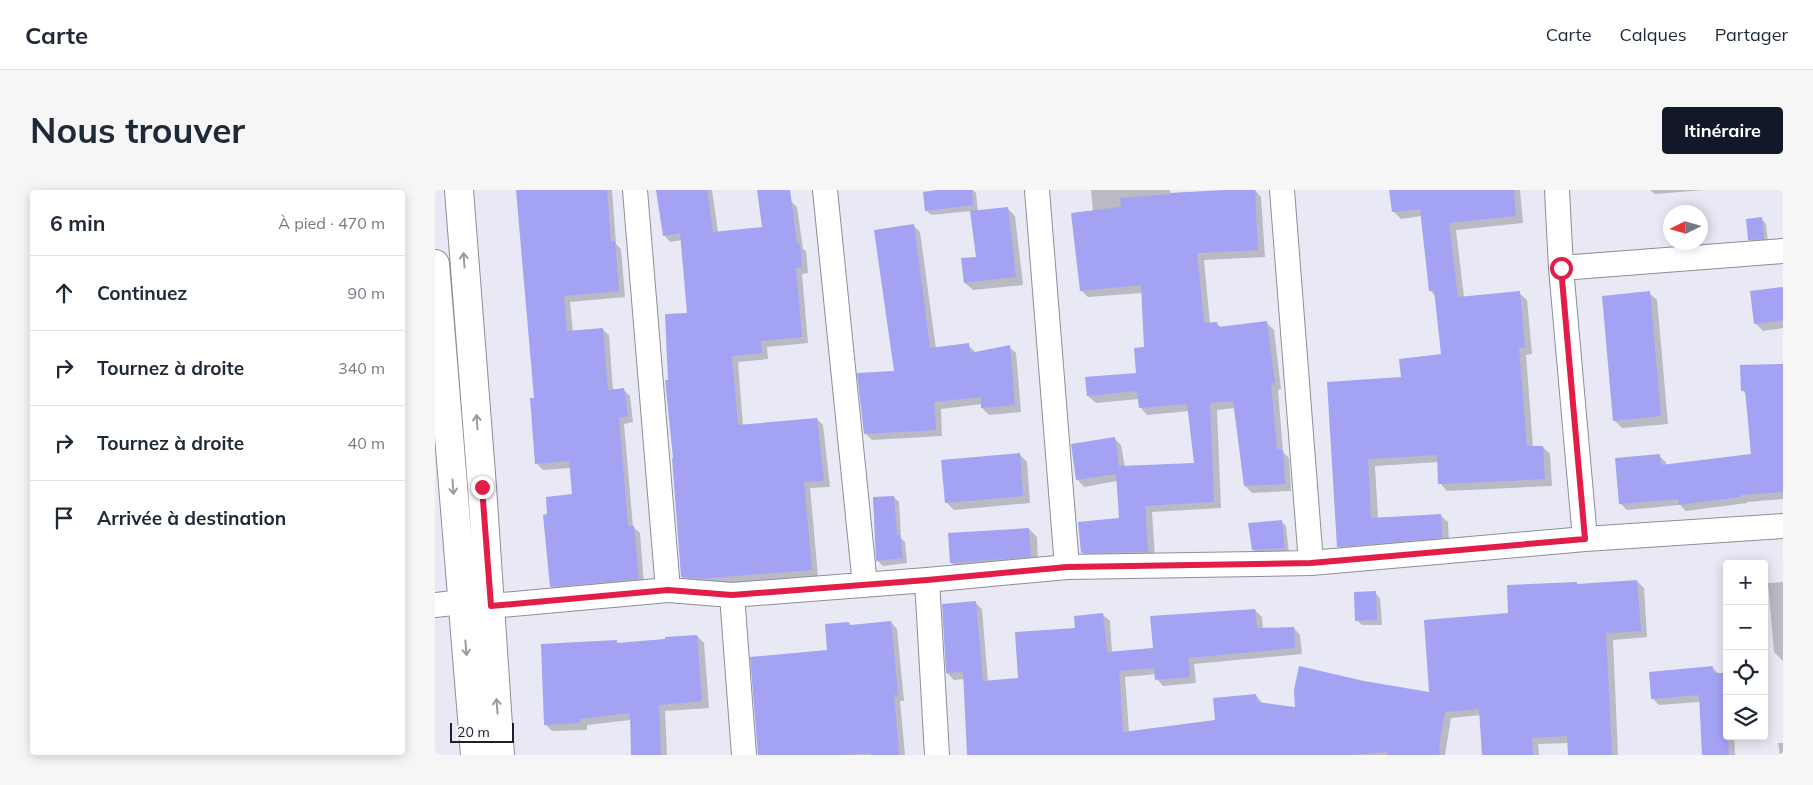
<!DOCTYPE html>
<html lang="fr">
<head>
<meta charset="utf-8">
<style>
	:root { --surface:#fff; --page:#f6f6f7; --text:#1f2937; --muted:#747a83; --line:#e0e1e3; --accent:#111827 }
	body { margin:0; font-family:Mulish,sans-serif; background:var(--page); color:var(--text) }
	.controls { position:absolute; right:15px; bottom:15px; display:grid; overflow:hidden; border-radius:5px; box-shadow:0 2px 12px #0003 }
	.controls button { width:45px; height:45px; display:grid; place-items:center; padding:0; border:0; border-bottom:1px solid var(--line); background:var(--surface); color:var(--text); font:25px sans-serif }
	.compass { position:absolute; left:1228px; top:15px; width:45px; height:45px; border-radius:50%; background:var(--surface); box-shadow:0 2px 12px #0003; rotate:265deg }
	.scale { position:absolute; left:15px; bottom:12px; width:64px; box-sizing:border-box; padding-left:5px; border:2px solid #202024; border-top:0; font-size:14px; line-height:18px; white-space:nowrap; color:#202024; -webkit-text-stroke:4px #f6f6fd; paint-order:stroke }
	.stop { position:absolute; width:15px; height:15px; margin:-11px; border:4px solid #e11d48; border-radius:50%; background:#fff }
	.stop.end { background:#e11d48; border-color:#fff; box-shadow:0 1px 5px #0008 }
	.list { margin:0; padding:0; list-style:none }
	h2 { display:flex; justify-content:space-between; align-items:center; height:65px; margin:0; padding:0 20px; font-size:21px }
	h2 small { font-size:16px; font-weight:400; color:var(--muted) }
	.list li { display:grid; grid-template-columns:32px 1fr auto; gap:15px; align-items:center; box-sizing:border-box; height:75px; padding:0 20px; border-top:1px solid var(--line) }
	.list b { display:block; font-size:19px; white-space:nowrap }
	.list em { font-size:16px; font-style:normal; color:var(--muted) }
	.icon { flex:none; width:28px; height:28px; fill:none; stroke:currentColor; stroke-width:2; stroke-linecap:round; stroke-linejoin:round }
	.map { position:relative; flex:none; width:1348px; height:565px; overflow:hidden; border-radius:5px }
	header { display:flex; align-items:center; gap:30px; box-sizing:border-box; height:70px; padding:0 25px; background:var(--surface); border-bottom:1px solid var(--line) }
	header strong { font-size:24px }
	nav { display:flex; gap:28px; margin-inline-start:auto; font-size:18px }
	.intro { display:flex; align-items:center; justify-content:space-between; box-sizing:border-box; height:120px; padding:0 30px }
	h1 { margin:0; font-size:35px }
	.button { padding:12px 22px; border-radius:5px; background:var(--accent); color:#fff; font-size:18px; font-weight:700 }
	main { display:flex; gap:30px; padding:0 30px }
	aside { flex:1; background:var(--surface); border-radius:5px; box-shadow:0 2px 12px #0003 }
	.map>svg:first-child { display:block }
</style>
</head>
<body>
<header>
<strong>Carte</strong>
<nav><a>Carte</a><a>Calques</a><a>Partager</a></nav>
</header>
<div class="intro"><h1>Nous trouver</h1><a class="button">Itinéraire</a></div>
<main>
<aside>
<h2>6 min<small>À pied · 470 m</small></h2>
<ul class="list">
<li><svg class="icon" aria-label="ahead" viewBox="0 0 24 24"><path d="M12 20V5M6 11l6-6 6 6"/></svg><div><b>Continuez</b></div><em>90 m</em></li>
<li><svg class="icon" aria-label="right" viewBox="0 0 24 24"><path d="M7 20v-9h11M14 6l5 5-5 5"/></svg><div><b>Tournez à droite</b></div><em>340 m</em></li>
<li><svg class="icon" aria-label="right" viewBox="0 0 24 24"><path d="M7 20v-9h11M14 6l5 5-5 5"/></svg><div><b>Tournez à droite</b></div><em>40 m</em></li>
<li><svg class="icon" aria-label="arrive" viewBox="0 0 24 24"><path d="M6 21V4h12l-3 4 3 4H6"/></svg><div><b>Arrivée à destination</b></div></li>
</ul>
</aside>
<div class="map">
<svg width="1348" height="565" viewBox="0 0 1348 565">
	<rect width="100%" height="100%" fill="#e8e9f4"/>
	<path fill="#0003" d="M82,0H177L181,54L186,59L190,107L135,112L138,142L167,139L174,145L178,201L189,200L195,206L198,232L189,234L198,337L205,343L209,395L123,403L117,396L114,325L138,305L136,278L108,280L102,274L101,209Z
		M223,0H277L283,42L329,38L356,11L362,17L368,59L371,61L373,83L367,84L373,153L332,157L333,169L303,172L308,236L382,229L388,235L395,297L375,298L383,386L282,394L254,393L247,387L235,191L254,124L247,50L235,52L229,45Z
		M514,0H538L541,3L543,22L572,18L580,26L588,95L538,100L530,93L542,68L537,21L496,25L491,20Z
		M656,0H735V4L820,0L826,7L830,67L769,70L775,134H782L786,137L832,133L839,140L846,199L843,200L848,262L854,268L856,301L817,303L810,296L800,218L782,220L786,318L717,322L720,369L654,370L647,362L685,329L682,291L649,297L642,289L679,248L686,255L690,277L760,274L754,221L712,225L705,217L704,209L661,213L653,206L702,184L710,159L707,103L653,107L646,100L658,22Z
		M955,0H1085L1088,33L1021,40L1029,107L1084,103L1092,110L1097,164L1091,165L1098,257H1108L1115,264L1117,296L1012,301L1005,293L1004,272L940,276L943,328L1005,325L1013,332L1014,355L911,364L903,356L894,193L967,189L1007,165L1000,106L995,100L987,26L966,29L958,21Z
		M1215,0H1270L1220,4Z
		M1326,28L1331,34L1333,53L1319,54L1314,49Z
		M478,35L485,42L501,159L533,155L541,163L574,157L581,163L586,222L554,225L547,218V214L506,219L507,246L437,250L430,243L460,182Z
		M1348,98V138L1328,141L1320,133Z
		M1214,103L1222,110L1233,234L1187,238L1179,230Z
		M1348,175V309L1312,312V313L1251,321L1245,315L1192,320L1185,313L1224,266L1231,272V276L1318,265L1312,205L1307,200Z
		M584,264L592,272L595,313L519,320L511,312Z
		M459,307L464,312L466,348L470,352L472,373L448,376L443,371Z
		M846,331L851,336L854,363L823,365L818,360Z
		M594,339L602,347L603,374L524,380L516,372Z
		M1202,391L1209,398L1212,447L1178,450L1183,565H1134V553L1103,554L1104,565H1049L1046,525L1016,528L1010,565H533L529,489L519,490L512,483L540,412L547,419L553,492L584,489L642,439L668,425L675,431L677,463L719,460L820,420L827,427L828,439L859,438L865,445L867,464L759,474L761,493L728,496L722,489L721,484L690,487L694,542L782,531L821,505L828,514L861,518L929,492L995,504L1074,424L1142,394L1144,396Z
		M1348,392V471L1339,462L1333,393Z
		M940,403L945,408L947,435H927L922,430Z
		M456,432L462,439L469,511H465L470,565H324L393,461L414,434L416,436Z
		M262,446L269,453L274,518L230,521L232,565H197L196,530L152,535V540L117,541L110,534L182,452L184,454Z
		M1277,477L1284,484H1289L1292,487V546H1299L1300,565H1269L1265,512L1224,515L1218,509Z
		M1343,553H1348V565H1345Z"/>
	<path fill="#a4a2f3" d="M81,0H172L176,52L180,51L184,101L129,106L132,141L168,138L173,200L189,198L193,226L184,228L193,336H199L204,389L115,397L108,325L112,324L111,307L137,304L134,271L100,274L95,208H99Z
		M221,0H272L278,42L327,37L322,0H355L362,54H365L367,77L361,78L367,147L326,151L327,163L297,166L303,235L382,228L389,291L369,292L377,380L276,388L274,389L246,387L237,268H238L230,190H233L230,124L252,123L245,43L228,46Z
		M502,0H537L538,15L490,21L488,2Z
		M790,0H820L823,60L762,63L769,133L782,132L783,137L832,131L840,193H836L842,260H848L850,294L809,296L798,211L775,213L779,312L710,316L713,362L646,363L643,332L684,328L681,284L641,290L636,254L680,247L684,276L759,273L752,214L704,218L702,201L652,206L650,187L701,183L699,158L709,157L706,95L645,101L636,23L686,17L685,8L735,4V3Z
		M954,0H1079L1081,26L1014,33L1023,107L1085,101L1090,157L1084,158L1092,256H1108L1110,289L1003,294L1002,265L933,269L936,328L1006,324L1007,348L902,357L892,192L966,187L964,169L1006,164L999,100L994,101L985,19L957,22Z
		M573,17L581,87L529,93L526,68L541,67L535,21Z
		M1327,27L1329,49L1313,50L1311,29Z
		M479,34L495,158L534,153L535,163L575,155L580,215L546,218V207L499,212L501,240L429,244L422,183L459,181L439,40Z
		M1348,97V130L1319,134L1315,101Z
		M1215,101L1226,226L1178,231L1167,106Z
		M1348,174V302L1306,305V307L1244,315L1243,309L1184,314L1180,268L1225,264L1226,275L1316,264L1310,200L1306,201L1305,175Z
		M585,263L588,306L510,313L506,270Z
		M459,306L462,345H465L468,368L441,371L438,307Z
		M847,330L850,358L817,360L813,333Z
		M594,338L596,367L515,373L513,343Z
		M1202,390L1206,441L1171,443L1177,565H1133L1132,546L1097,548L1098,565H1047L1044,519L1010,522L1004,555L1005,565H952V562L916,565H532L528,482L511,483L507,414L541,411L548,491L583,488L580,442L640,438L639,426L668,423L672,462L718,458L715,426L820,419L822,438L859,437L860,458L753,468L755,487L720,490L719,478L684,481L688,542L780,530L778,508L821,504L822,512L860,517L859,500L864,476L929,491L994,502L989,430L1073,423L1072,395L1142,392V394Z
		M941,401L942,430L920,431L919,402Z
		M456,431L463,505H459L464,565H436L435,563L408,565H323L315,467L392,460L390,434L414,432L415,435Z
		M262,445L267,511L224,515L226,565H196L195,523L145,529V533L109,535L106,454L182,450V453L230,449V447Z
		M1278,476V483H1289L1294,565H1267L1264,505L1216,509L1214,482Z"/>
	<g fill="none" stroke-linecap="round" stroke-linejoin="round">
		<g stroke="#8d8e98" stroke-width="26">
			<path id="minor" d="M200,0L233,400
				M390,0L430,395
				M602,0L632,377
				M847,0L876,373
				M1122,0L1126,78L1150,349
				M1126,78L1348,61
				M492,390L502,565
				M297,405L309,565
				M0,415L27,412
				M56,416L233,400L297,405L492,390L632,377L876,373L1150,349L1348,336"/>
		</g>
		<g stroke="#8d8e98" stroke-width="30">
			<path id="secondary" d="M24,0L47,297L65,565
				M0,74L40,565"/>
		</g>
		<use href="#minor" stroke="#fff" stroke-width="24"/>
		<use href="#secondary" stroke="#fff" stroke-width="28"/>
	</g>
	<defs><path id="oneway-shaft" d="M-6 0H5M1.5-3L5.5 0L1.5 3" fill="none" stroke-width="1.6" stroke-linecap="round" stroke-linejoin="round" transform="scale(1.25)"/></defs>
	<g stroke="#9b9b9c">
		<use href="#oneway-shaft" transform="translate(29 70) rotate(-94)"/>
		<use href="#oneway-shaft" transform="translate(42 232) rotate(-94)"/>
		<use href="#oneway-shaft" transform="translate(18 297) rotate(86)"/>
		<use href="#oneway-shaft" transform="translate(31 458) rotate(85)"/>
		<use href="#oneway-shaft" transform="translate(62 516) rotate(-94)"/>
	</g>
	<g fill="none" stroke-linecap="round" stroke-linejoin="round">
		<path stroke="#e11d48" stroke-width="6" d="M47,297L56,416L233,400L297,405L492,390L632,377L876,373L1150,349L1126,78"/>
	</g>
</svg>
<div class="controls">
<button>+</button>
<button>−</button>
<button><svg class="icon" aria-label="locate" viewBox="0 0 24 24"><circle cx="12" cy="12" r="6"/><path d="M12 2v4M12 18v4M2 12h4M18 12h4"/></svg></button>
<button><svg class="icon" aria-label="layers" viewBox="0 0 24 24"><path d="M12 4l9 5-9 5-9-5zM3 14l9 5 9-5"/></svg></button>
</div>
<svg class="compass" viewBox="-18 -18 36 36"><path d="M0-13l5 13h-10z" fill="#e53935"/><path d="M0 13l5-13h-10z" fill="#747a83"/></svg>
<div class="scale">20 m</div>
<div class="stop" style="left:1126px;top:78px"></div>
<div class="stop end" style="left:47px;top:297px"></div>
</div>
</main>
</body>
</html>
